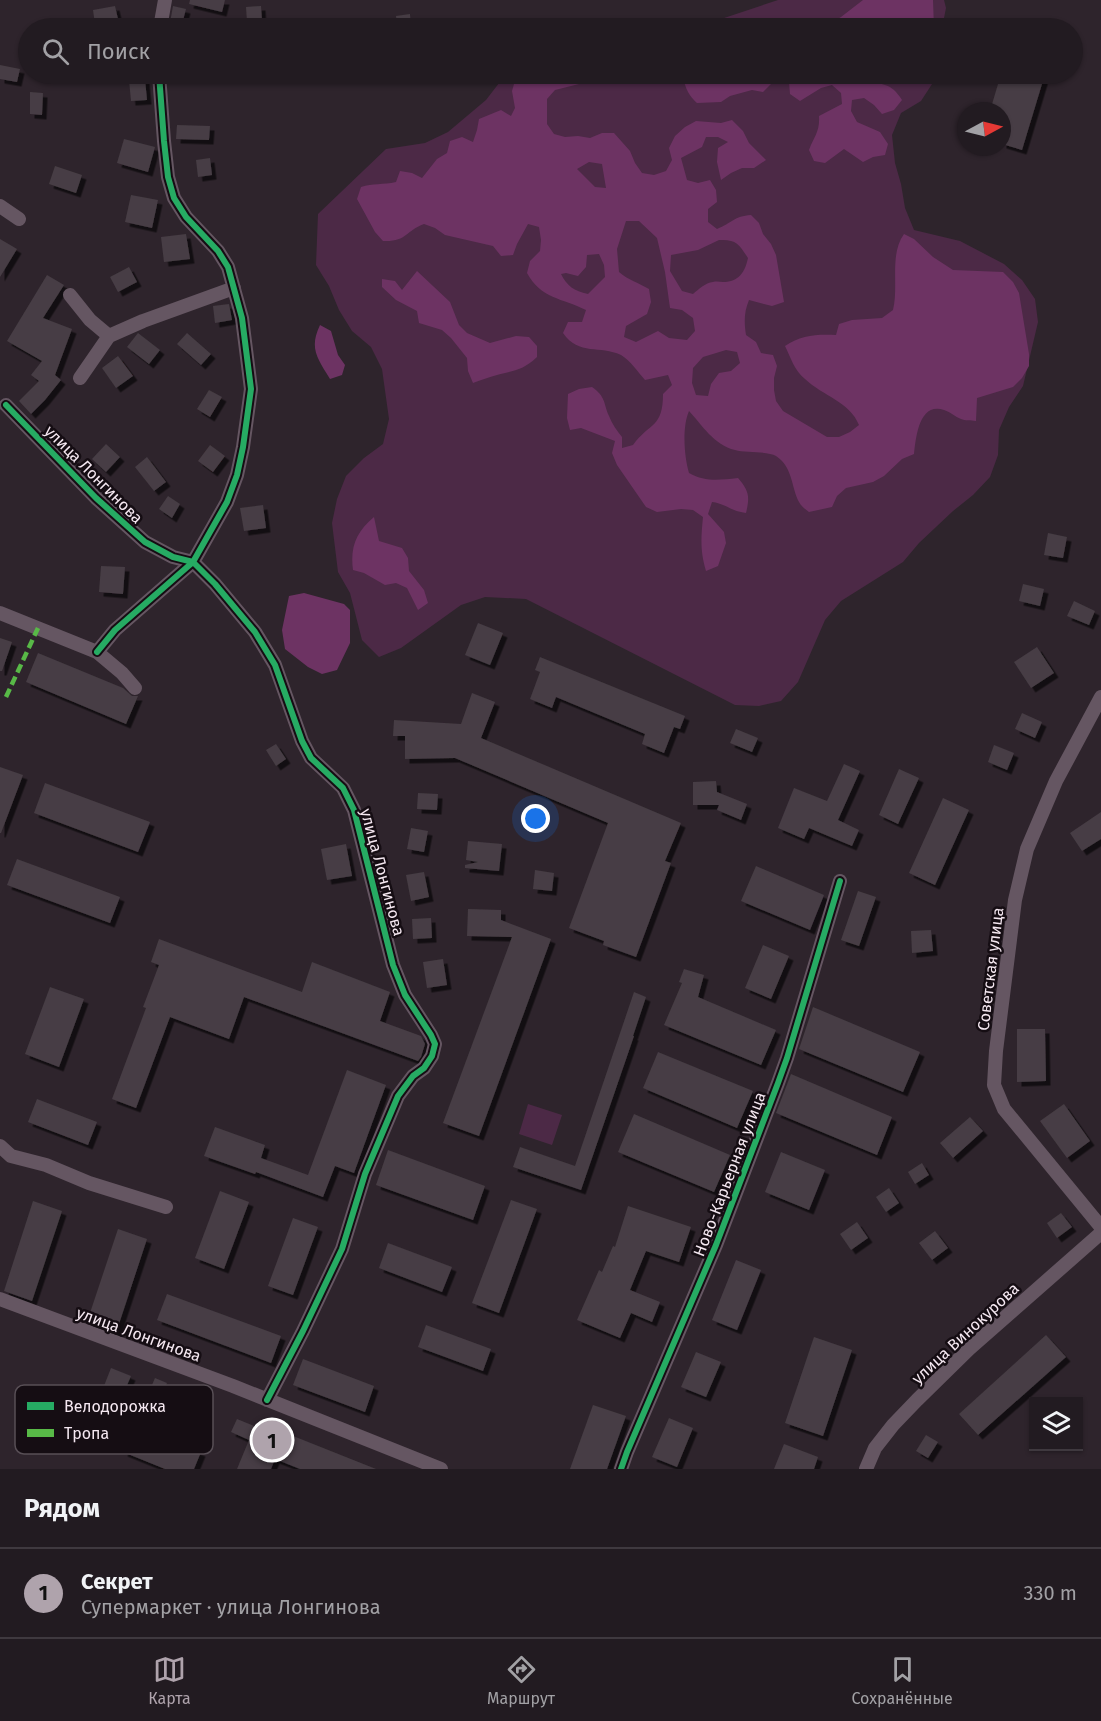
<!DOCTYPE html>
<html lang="ru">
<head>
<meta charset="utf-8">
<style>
	:root { --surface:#221b21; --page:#2a242a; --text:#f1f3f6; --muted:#a2a1a5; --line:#3f393f; --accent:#afa3ac }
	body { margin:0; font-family:"Fira Sans",sans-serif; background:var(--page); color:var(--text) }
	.controls { position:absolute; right:18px; bottom:18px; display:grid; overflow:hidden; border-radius:0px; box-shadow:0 2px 4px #0004 }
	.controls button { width:54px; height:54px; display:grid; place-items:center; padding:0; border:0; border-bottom:2px solid var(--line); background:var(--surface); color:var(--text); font:30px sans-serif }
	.compass { position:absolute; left:957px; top:102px; width:54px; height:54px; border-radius:50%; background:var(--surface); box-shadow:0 2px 4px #0004; rotate:83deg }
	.you { position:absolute; left:536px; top:819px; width:21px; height:21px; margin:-15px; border:4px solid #fff; border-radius:50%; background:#1a73e8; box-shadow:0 0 0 9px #1a73e833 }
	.badge { display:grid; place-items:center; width:39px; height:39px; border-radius:50%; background:var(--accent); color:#111; font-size:20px; font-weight:700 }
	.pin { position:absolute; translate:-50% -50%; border:3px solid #fff; box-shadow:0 2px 6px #0006 }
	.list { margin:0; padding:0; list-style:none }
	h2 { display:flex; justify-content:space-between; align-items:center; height:78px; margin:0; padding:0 24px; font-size:26px }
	h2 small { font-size:20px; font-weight:400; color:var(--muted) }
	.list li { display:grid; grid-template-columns:39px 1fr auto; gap:18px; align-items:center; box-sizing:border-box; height:90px; padding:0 24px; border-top:2px solid var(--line) }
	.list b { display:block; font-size:22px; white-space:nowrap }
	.list p { margin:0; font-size:20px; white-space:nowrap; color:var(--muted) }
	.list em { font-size:20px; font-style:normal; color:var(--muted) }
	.icon { flex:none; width:33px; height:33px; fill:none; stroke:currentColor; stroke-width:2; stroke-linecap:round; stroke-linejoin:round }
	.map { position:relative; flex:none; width:1101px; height:1469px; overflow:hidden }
	.search { position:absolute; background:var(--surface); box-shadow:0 2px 4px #0004; left:18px; right:18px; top:18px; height:66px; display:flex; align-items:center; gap:15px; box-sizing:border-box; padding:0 21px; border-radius:33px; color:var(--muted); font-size:22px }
	.sheet { height:168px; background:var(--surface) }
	nav { display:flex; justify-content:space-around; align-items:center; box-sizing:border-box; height:84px; border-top:2px solid var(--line); background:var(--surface); font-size:16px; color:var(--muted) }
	nav a { display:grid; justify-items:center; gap:3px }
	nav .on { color:var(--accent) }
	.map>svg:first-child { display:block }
</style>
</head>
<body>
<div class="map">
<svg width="1101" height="1469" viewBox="0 0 1101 1469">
	<defs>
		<filter id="shadow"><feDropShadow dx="4.5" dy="4.5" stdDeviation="0" flood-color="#0009"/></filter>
	</defs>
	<rect width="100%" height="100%" fill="#2e242c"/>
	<path fill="#4c2946" d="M778,0H944L946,8L942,28H694Z
		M506,74H934V81L921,101L901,113L892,135L895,163L901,184L905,208L914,230L960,241L1004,264L1022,280L1035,299L1038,322L1023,386L1009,407L999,430L998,455L990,477L973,495L953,511L919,543L903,562L841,601L825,620L798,682L781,701L759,706L735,705L526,599L485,597L461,605L401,648L379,657L362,640L350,593L338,572L332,523L337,499L346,476L364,458L383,444L389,419L382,369L371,347L352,331L339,310L329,286L316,265L318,214L386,149L425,143L448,132L486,100Z
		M528,1104L562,1115L552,1145L519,1134Z"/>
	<path fill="#6d3363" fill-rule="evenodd" d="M863,0H933L934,28H822L841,17Z
		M528,74H587V76L579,84L555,90L547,99V124L554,134L565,137L578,136L590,138L602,133H614L630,151L635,163L642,173L654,175L666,171L672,160L669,148L675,136L685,127L696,121L721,123L732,120L743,131L749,143L766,160L754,168H742L731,173L721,180L717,162L718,148L728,142L718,137H706L702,147L681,158L687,180L698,183L710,180L716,190L717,202L708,209V222L717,229C732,223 734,216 751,215L759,223L763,234L771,244L776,255L784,302L772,306L749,300C744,312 744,322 746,335L756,342L761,353L773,355L777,366L774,378V390L776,401L783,411L827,437H839L850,432L859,425C850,402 823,396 805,379C794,370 791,358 785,346C801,335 817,334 836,335L839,324L852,320L882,318L893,310C899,285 889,255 904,234L914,239L933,257L953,270L1003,272L1013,282L1019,293L1029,354V366L1022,378L1013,387L977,398L976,421C971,420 965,421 961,419C955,417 951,412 944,410C919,402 916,437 914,454L902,459L884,476L873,482L846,488L837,496L832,507L809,512C805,509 801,506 799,502C791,487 793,467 776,456C768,451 746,453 735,450C714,445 702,425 689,411C682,427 684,456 689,473C705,482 719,480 738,478C749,491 750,496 746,513C730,511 727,504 712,502L708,514L724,532L726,543L718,566L706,571C700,551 701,538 703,517L693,510L681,509L657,512L646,507L617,465L612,453L615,441L581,428L570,430L567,418L568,394L579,389L592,387C606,397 603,402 609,416C612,424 617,431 622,437V448L633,445C650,422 663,428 663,394L672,385L668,375L645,380C637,371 631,361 621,355C600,345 579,356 563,333L568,322H582L586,310C562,298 541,299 527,273L530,261L540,251L541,240L539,227L528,224L517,244L513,255L501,256L493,246L445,235L435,228L424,224C405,231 407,242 383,241L375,232L357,199L361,187C373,183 383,185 396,182L400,171L412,173L422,178L437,159L447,153L450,141L462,137L473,142L477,130L479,119L501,110L511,116L515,108L512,91L516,77ZM589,162L602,164L606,188L595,187L577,169ZM626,221H639L657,238L665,272L670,308L682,310L693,318L695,331L687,340L669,338L658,331L636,342L624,337L626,326L647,314L651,302L649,289C639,283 628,280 619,272L617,249ZM719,240C736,239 739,244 748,258C745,272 739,282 723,282C720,282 717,281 713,282C705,283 699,289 693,294L682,291L670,271L671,255L698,250ZM599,254L604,265L605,277L588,294C574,291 567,286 561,274L566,273L578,276L586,267L587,255ZM726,350L737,352L740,363L731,371L719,373L711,384L708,396L696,395L692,383L693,368L703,357Z
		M680,74H861L862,81C881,84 891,82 902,100L894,110L882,114L874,105L864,98L852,100L851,111L857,122L880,132L888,144L885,155L873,157L863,162L844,149L825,163L814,161L809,150C814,136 820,132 819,116L842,104L841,93L832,85L821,88L800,101L790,94L789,82L780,75L763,92L752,90L730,96L721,102L697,103C685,92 687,86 680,74Z
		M417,271L450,302L459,325L467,333L490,343L516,336L529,337L537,346V357C522,371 515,370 497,375C489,377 481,380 473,383L468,371L467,358L451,338L442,330L419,323L417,311L396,300L382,287V279L395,281L402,290Z
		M320,325L331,331L338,355L345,365L342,375L330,379C317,358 309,348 320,325Z
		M374,517L379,541L402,548L408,558L409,571L424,590L428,603L418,610L407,588L396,583L385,585L364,573L353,570C350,547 356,532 374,517Z
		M304,593L344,604L350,610V643L337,670L322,674L308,667L285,649L282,630L289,596Z"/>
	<path fill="#463d44" filter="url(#shadow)" d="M190,0H225L222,12L189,4Z
		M115,6L118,19L95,24L93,10Z
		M173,6L186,9L181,28H169Z
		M261,6L262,21L247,22L246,7Z
		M410,14L411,28H397L396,16Z
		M0,65L20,69L17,82L0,79Z
		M1001,74H1045L1022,150L1002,144V111H990Z
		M145,79L147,100L131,101L129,80Z
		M30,92L43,93L42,115L30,114Z
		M177,125L210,126L209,140L176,139Z
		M124,139L155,147L148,172L117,163Z
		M210,158L212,175L198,177L196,160Z
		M55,166L82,175L76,193L49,184Z
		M131,195L158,200L152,228L125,222Z
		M186,234L190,259L164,262L161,237Z
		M0,239L17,249L0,277Z
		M129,267L137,282L118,292L110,277Z
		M47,275L64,285L43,318L72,329L55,375L61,380L45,400L31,414L19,401L39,381L31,375L42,361L7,341Z
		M229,304L232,320L215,323L213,306Z
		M138,333L160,350L149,364L127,347Z
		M187,333L211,354L201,365L177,344Z
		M118,356L133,376L116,388L102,368Z
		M209,390L222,397L210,417L197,409Z
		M106,444L120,457L106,472L92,459Z
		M210,445L225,456L213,472L198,461Z
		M147,457L166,482L154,491L135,467Z
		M168,496L180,504L172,518L159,509Z
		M263,505L266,528L244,531L240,508Z
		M1048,533L1067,537L1063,558L1044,555Z
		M101,566L125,567L123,594L99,592Z
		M1023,584L1044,589L1040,606L1019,601Z
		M1074,601L1095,611L1089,625L1067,616Z
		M478,623L503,633L490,665L465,655Z
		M0,638L12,642L2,671H0Z
		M1037,647L1054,673L1031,688L1014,662Z
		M38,653L123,688L132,696H138L126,724L26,682Z
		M540,657L685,716L680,729L674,727L664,753L642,744L645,734L556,697L552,708L530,699L540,672L535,670Z
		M472,693L495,702L481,738L681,823L665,861L671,863L636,957L603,945L604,941L569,928L608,823L455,758L405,759V736H393L394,720L461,724Z
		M1022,713L1042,722L1035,738L1015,729Z
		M736,729L758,738L752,752L730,743Z
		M276,744L286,759L276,766L266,750Z
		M994,745L1014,753L1007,770L988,762Z
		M844,764L860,771L838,820L859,830L852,846L809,828L804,839L778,828L794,788L827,801Z
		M0,767L23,775L1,833H0Z
		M899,769L919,778L898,824L879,815Z
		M716,781L717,792L747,804L741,820L717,810L719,805H693V782Z
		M45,783L150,822L138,852L34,813Z
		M418,793L438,794L437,810L417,809Z
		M943,798L969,810L935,885L909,873Z
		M1101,812V839L1082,851L1070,833Z
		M411,828L428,831L424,852L407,849Z
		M468,841L502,844L499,871L465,868V865L478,862L466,860Z
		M346,844L352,876L327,880L321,849Z
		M17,859L120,897L110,923L7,885Z
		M756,866L824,895L810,930L741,901Z
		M535,870L554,873L552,891L533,889Z
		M424,872L429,897L411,901L406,875Z
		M858,891L876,897L859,946L841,940Z
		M468,909L501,910V920L551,939L479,1136L443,1123L512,937L467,936Z
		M431,918L432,938L413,939L412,919Z
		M931,930L933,951L912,953L911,931Z
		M159,939L302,992L312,962L390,992L380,1021L421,1036L425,1044L421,1057L418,1061L244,997L229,1039L170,1017L136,1108L112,1099L146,1008L143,1007L159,965L151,962Z
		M763,945L789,956L771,999L745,988Z
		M443,959L447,985L427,988L423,962Z
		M684,969L704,975L698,997L776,1030L761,1065L664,1025L682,983L679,982Z
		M50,987L84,999L59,1067L25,1054Z
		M634,992L646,997L633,1036H634L581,1190L513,1167L520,1147L575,1166Z
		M813,1007L920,1052L903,1092L799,1049Z
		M1017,1029H1045L1046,1081L1017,1082Z
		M658,1052L753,1091L737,1128L643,1088Z
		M347,1070L386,1085L354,1173L335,1166L323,1197L256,1172L255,1174L204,1156L215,1127L265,1145L261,1158L308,1175Z
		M791,1074L892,1117L877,1155L776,1113Z
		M37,1099L97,1122L88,1145L28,1122Z
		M1064,1104L1090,1141L1067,1158L1040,1121Z
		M634,1114L730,1155L714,1192L618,1152Z
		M970,1117L983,1131L953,1158L940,1143Z
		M388,1150L485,1186L473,1220L376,1185Z
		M781,1152L825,1170L809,1210L765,1192Z
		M922,1163L929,1175L915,1184L908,1172Z
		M889,1188L899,1203L886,1212L876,1197Z
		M220,1191L249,1202L224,1269L195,1258Z
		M511,1200L537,1209L499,1313L472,1303Z
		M33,1201L62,1211L32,1301L4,1291Z
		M628,1206L691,1227L679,1262L646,1251L630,1290L660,1302L652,1322L631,1313L620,1338L577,1320L599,1270L602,1272L613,1246L615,1247Z
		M1061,1213L1072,1227L1057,1238L1047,1223Z
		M293,1218L318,1227L293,1295L268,1286Z
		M857,1222L868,1238L851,1250L840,1234Z
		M118,1229L147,1239L116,1333L87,1322Z
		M935,1231L948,1248L932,1260L919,1243Z
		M388,1243L452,1267L442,1292L379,1268Z
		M736,1260L761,1270L737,1330L712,1320Z
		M167,1294L281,1336L271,1363L157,1320Z
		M426,1325L491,1349L483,1371L418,1347Z
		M1046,1335L1066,1357L978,1435L959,1414Z
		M814,1337L852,1350L823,1436L785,1423Z
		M696,1352L721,1362L706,1397L681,1387Z
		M303,1359L374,1386L365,1412L293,1385Z
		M111,1368L131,1376L121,1399L102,1391Z
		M155,1378L167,1383L158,1404L146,1399Z
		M593,1405L626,1416L607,1469H570Z
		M669,1418L693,1428L677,1467L652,1457Z
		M237,1419L271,1433L273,1428L376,1469H300L275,1459L271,1469H237L249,1440L231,1432Z
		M134,1426L201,1452L194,1469H165L123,1452Z
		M926,1435L938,1442L928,1458L916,1451Z
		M784,1444L818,1457L814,1469H774Z"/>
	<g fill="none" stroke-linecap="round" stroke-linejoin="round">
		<path stroke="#655662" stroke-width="14" d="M160,28L165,0
			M0,206L19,219
			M70,295L90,320L109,336L143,321L234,288
			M80,378L109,336
			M6,405L96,498L145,542L173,557L193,562L215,584L255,632L275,665L302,741L311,758L343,788L354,810L393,965L405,995L431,1035L435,1044L432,1056L424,1068L413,1076L398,1096L365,1174L342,1249L303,1331L267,1400
			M0,613L97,652L122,673L135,688
			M97,652L115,630L193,562L227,502L237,475L243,447L251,389L242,318L228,267L218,251L186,217L174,198L168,177L164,141L159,74
			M1101,697L1056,781L1027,849L1015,900L996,1051L994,1085L1004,1109L1101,1227
			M0,1146L11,1156L46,1165L89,1183L166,1207
			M0,1299L233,1386L441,1469
			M621,1469L627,1452L716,1245L778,1083L787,1058L840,881
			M866,1469L875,1448L893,1425L917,1400L969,1349L1101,1233"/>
		<path stroke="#58b947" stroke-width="4.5" stroke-dasharray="9 4.5" stroke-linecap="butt" d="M6,697L38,628"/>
		<g stroke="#150d13" stroke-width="10">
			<path id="cycleway" d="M6,405L96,498L145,542L173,557L193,562L215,584L255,632L275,665L302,741L311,758L343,788L354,810L393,965L405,995L431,1035L435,1044L432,1056L424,1068L413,1076L398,1096L365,1174L342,1249L303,1331L267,1400
				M97,652L115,630L193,562L227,502L237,475L243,447L251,389L242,318L228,267L218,251L186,217L174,198L168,177L164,141L159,74
				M621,1469L627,1452L716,1245L778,1083L787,1058L840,881"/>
		</g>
		<use href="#cycleway" stroke="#26ab63" stroke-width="6"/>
	</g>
	<g text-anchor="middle" stroke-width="5" stroke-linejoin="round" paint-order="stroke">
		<g font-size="16" fill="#f5e8f1" stroke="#150d13">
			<text transform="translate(94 474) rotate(45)" y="6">улица Лонгинова</text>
			<text transform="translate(383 872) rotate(75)" y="6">улица Лонгинова</text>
			<text transform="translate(990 969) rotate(-83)" y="6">Советская улица</text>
			<text transform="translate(729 1174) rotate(-69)" y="6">Ново-Карьерная улица</text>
			<text transform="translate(965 1333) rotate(-43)" y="6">улица Винокурова</text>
			<text transform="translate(139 1334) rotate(20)" y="6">улица Лонгинова</text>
		</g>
	</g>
	<rect x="15" y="1385" width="198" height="69" rx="9" fill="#150d13" stroke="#584f56" stroke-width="1.5"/>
	<rect x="27" y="1402" width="27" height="8" fill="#26ab63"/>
	<rect x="27" y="1429" width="27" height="8" fill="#58b947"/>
	<g font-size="16" fill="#f5e8f1">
		<text x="64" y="1412">Велодорожка</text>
		<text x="64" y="1439">Тропа</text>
	</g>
</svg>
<div class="controls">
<button><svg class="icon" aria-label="layers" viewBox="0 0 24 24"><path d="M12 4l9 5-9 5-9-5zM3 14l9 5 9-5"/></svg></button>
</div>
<svg class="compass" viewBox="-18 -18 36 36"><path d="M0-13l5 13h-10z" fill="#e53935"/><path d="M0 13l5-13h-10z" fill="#a2a1a5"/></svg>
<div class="you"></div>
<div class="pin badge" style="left:272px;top:1440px">1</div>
<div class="search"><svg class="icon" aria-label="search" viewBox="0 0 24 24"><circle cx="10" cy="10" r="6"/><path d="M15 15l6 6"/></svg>Поиск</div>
</div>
<section class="sheet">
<h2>Рядом<small></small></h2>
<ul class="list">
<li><span class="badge">1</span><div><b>Секрет</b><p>Супермаркет · улица Лонгинова</p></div><em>330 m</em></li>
</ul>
</section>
<nav>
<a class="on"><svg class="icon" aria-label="map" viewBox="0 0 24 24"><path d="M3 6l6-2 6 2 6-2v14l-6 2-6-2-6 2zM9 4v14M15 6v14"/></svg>Карта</a>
<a><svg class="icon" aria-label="directions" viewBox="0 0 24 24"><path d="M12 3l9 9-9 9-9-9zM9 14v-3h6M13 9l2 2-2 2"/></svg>Маршрут</a>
<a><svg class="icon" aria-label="saved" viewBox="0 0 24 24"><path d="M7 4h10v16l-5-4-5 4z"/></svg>Сохранённые</a>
</nav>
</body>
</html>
